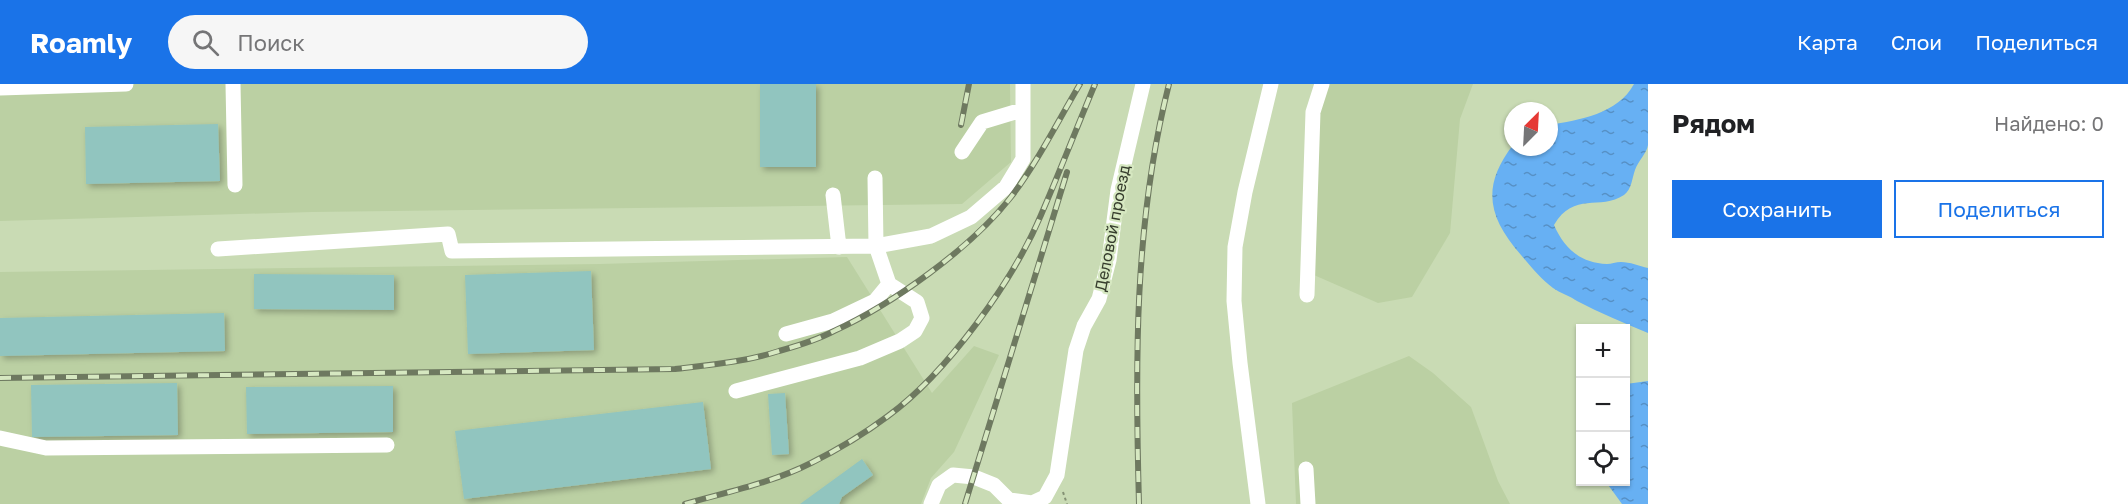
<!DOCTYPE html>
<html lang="ru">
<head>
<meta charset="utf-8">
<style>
	:root { --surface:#fff; --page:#f6f6f6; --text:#202124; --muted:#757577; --line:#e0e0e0; --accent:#1a73e8 }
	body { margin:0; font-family:"Golos Text",sans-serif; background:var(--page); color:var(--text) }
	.controls { position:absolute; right:18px; bottom:18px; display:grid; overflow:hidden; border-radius:0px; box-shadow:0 2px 4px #0004 }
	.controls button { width:54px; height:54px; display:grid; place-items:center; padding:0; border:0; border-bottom:2px solid var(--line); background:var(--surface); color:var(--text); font:30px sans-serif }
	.compass { position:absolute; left:1504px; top:18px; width:54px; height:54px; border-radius:50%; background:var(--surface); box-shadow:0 2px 4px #0004; rotate:24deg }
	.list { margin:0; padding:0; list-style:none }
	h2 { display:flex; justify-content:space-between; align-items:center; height:78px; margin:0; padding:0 24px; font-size:26px }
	h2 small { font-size:20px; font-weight:400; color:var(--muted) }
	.actions { display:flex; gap:12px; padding:18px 24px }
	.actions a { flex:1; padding:14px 0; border:2px solid var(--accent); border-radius:0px; text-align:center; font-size:21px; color:var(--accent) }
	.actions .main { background:var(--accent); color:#fff }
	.icon { flex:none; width:33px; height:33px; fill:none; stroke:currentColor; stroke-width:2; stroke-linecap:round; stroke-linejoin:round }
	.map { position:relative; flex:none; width:1648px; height:420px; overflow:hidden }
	header { display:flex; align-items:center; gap:36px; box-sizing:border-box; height:84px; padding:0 30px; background:var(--accent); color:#fff }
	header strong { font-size:28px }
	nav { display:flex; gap:33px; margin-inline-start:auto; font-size:21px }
	.search { width:420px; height:54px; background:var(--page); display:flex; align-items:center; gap:15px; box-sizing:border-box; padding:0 21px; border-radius:33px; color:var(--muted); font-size:22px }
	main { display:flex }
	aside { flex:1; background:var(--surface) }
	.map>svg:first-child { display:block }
</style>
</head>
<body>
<header>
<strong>Roamly</strong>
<div class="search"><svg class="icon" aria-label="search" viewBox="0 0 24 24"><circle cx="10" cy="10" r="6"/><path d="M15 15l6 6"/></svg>Поиск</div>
<nav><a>Карта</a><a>Слои</a><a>Поделиться</a></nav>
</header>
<main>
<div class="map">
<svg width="1648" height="420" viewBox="0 0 1648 420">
	<defs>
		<pattern id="water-ripples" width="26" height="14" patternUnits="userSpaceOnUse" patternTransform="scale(1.5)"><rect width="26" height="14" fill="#67b0f3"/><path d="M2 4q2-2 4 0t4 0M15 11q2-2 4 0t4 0" fill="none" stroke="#5690c5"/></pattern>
		<filter id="shadow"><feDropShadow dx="3" dy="3" stdDeviation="3" flood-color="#0004"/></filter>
	</defs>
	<rect width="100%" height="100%" fill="#c9dbb4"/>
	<path fill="#bbd0a3" d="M0,0H1010L1011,78L962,120L312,128L0,137Z
		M1323,0H1473L1460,35L1450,149L1412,213L1378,219L1307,188L1306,94Z
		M847,173L932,309L974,262L999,271L954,368L931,394L921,420H0V188L600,180Z
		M1409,272L1433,289L1471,323L1498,397L1510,420H1296L1292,319Z"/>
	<path fill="url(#water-ripples)" d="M1634,0H1648C1648,20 1648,42 1648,61C1647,69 1638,77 1635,86C1632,94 1632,105 1624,111C1600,127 1574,107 1554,141C1564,164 1580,179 1607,180C1611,180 1616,178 1621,178C1630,178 1639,182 1648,184V249C1624,239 1600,229 1577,217C1570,212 1560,209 1553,204C1541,195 1531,183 1521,171C1488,133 1481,103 1513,61V63H1549V41C1579,36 1618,30 1634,0Z
		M1648,297V420H1622L1606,398H1626V300Z"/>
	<path fill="#91c5bf" filter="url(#shadow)" d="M760,0H816V83H760Z
		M218,40L220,97L86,100L85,43Z
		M591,187L594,266L468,270L465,191Z
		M254,190L394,191V226L254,225Z
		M224,229L225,267L0,272V234Z
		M177,299L178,351L32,353L31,301Z
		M393,302V348L247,350L246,303Z
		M785,309L789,370L772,371L768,310Z
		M703,318L711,385L464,415L455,347Z
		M862,375L873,391L842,413L839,420H800Z"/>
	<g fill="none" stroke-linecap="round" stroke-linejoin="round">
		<path stroke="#849174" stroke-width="2" stroke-dasharray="3 3" stroke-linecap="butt" d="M1063,408L1067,420"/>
		<path stroke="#fff" stroke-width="15" d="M233,0L235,101
			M0,4L126,0
			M962,68L982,38L1022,26
			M833,111L839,163
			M218,165L448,150L452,167L876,162L931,152L971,133L1006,103L1023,75V0
			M1307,211L1313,28L1322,0
			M786,250L833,237L875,217L889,200
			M736,307L860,274L900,257L915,247L922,234L917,218L889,200L876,162L875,94
			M0,354L46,364L387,361
			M1306,385L1308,420
			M931,420L939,401L953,391L974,393L994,401L1009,416L1032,419L1045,413L1057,391L1076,266L1084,242L1099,215L1109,176L1118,106L1143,0
			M1258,420L1240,279L1234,217L1235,163L1245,108L1271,0"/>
		<g stroke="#6e7960" stroke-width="6">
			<path id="rail" d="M961,41L969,0
				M0,294L675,285C709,281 745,278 779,267C797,262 817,256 834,247C893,220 971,164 1011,113C1037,79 1058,37 1080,0
				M685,420C727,408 772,399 811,379C837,366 864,350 888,332C947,289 1013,197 1041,131C1060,87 1077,43 1095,0
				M965,420L1067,88
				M1139,420C1135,279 1134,138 1169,0"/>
		</g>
		<use href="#rail" stroke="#d6e8c1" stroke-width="4" stroke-dasharray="11" stroke-linecap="butt"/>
	</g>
	<g text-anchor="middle" stroke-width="4.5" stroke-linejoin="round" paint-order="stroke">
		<g font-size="16" fill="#363d2d" stroke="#d6e8c1">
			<text transform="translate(1112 144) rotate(-79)" y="6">Деловой проезд</text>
		</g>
	</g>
</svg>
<div class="controls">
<button>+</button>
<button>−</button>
<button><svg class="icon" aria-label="locate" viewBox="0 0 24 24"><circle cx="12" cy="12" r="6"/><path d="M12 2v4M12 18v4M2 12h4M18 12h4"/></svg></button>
</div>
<svg class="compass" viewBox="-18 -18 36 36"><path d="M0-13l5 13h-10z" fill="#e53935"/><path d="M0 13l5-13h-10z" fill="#757577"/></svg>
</div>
<aside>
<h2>Рядом<small>Найдено: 0</small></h2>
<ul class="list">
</ul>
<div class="actions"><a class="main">Сохранить</a><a>Поделиться</a></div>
</aside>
</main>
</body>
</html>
